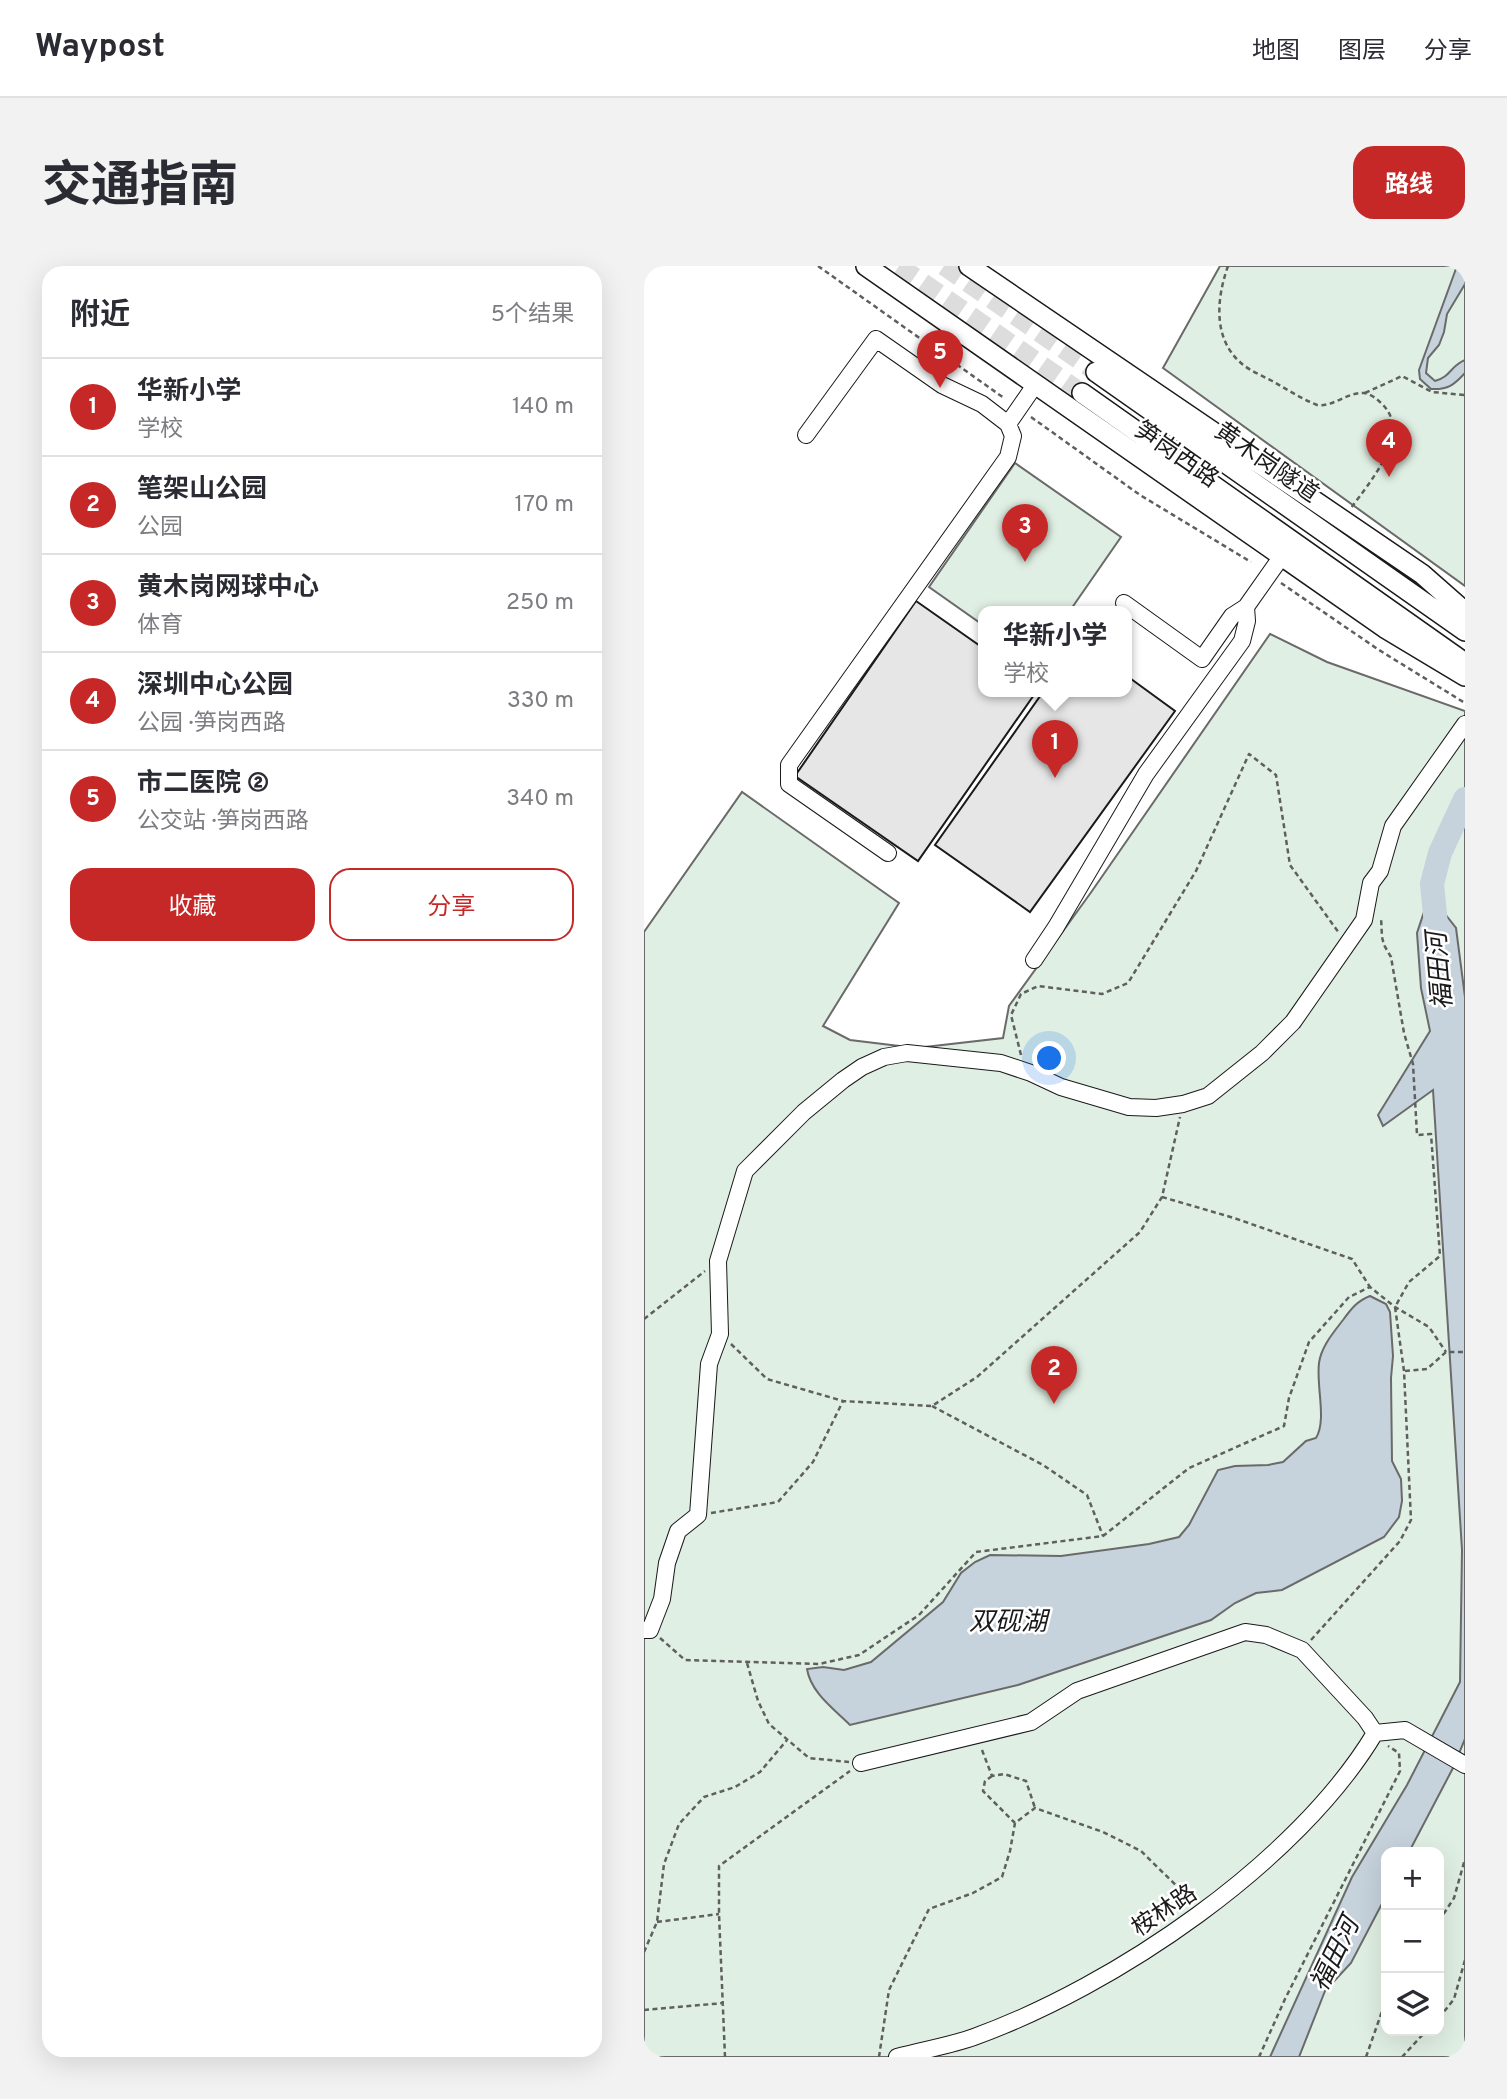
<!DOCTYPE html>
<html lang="zh">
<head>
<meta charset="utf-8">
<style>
	:root { --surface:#fff; --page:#f2f2f3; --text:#2b2b33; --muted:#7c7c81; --line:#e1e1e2; --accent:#c62828 }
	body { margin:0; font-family:Overpass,"Noto Sans SC",sans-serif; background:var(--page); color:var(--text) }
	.controls { position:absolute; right:21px; bottom:21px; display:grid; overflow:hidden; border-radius:14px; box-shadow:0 7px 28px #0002 }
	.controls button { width:63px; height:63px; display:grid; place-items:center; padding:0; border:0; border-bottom:2px solid var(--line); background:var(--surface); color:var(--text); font:35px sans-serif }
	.you { position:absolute; left:406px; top:793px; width:24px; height:24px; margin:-18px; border:5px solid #fff; border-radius:50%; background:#1a73e8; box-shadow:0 0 0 10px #1a73e833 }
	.badge { display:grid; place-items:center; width:46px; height:46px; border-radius:50%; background:var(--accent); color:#fff; font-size:23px; font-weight:700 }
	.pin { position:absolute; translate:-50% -58px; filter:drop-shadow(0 2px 4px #0008) }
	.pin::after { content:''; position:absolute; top:37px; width:24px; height:21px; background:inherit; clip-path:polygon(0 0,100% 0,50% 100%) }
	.popup { position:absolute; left:334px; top:340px; width:154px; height:91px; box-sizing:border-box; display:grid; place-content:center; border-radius:14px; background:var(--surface); filter:drop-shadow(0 2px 5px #0005); font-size:23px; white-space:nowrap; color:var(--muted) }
	.popup b { font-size:26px; color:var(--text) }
	.popup::after { content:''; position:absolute; left:50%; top:100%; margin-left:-14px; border:14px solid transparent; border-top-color:var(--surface) }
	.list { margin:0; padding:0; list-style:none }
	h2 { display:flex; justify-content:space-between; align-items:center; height:91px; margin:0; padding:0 28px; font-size:30px }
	h2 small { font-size:23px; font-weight:400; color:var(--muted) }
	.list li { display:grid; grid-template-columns:46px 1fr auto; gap:21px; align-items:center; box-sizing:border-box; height:98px; padding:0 28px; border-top:2px solid var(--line) }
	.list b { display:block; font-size:26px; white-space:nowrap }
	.list p { margin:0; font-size:23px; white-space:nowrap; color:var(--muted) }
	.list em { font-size:23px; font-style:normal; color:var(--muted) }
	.actions { display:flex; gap:14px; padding:21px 28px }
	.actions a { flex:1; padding:16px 0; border:2px solid var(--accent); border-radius:21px; text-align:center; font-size:24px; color:var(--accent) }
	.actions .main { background:var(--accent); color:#fff }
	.icon { flex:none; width:38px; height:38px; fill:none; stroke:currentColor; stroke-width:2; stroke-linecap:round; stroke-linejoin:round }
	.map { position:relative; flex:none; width:821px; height:1791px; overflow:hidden; border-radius:21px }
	header { display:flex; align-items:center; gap:42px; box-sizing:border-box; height:98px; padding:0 35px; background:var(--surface); border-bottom:2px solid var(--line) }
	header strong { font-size:33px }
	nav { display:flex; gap:38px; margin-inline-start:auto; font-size:24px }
	.intro { display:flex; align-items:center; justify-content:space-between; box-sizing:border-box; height:168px; padding:0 42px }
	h1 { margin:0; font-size:49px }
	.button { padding:18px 32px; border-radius:21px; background:var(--accent); color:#fff; font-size:24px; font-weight:700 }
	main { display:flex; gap:42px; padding:0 42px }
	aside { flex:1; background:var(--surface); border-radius:21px; box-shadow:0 7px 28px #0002 }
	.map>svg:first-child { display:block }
</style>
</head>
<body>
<header>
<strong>Waypost</strong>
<nav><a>地图</a><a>图层</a><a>分享</a></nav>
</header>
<div class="intro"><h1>交通指南</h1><a class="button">路线</a></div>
<main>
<aside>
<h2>附近<small>5个结果</small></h2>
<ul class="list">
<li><span class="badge">1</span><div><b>华新小学</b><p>学校</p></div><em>140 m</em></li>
<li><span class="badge">2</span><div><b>笔架山公园</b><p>公园</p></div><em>170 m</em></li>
<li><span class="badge">3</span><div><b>黄木岗网球中心</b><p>体育</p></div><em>250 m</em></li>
<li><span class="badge">4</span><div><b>深圳中心公园</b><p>公园 · 笋岗西路</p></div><em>330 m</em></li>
<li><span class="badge">5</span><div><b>市二医院 ②</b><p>公交站 · 笋岗西路</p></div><em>340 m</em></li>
</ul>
<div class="actions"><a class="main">收藏</a><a>分享</a></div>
</aside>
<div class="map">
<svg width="821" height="1791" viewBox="0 0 821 1791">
	<rect width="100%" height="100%" fill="#fff"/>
	<path fill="#e0efe3" stroke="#6a6a6a" stroke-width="2" fill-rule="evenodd" d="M576,0H821V320L519,102Z
		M371,197L477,271L425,346H339V359L285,321Z
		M626,368L683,396L821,445V1791H0V666L98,526L255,637L179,760L206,774L272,782L359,772L365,740L448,625ZM742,1586H795V1765H742Z"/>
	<path fill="#c6d2dc" stroke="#6a6a6a" stroke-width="2" d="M813,0H821V18L803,48L800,66L795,79L784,92L782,107L791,115C808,110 805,101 821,94V107C810,119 804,124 787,123L776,113L775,104Z
		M798,644L812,662L821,731V1473L809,1502L765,1586H742V1630L707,1697L681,1725L655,1791H626L708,1611L763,1519L816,1416L818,1284L789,824L739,860L734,849L786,765L777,722L773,667L780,646Z
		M726,1030L742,1038L746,1046L749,1090L747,1112L748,1195L757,1213L758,1235L755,1251L740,1271L638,1324L612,1327L591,1337L567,1354L374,1419L206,1459C190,1443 167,1427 163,1403L179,1401L200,1404L227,1396L299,1336L317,1307L331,1296L346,1289L417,1290L505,1278L535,1271L545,1259L574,1204L591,1200L624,1199L639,1196L662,1175L672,1172C683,1154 672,1120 675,1097C677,1081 689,1067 699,1054C707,1043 713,1035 726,1030Z"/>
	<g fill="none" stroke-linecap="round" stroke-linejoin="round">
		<path stroke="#c6d2dc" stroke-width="24" d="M794,679L788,618L796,587L821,533"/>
	</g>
	<path fill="#e6e6e6" stroke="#1a1a1a" stroke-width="2" d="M272,335L339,382V426H392L274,595L151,510Z
		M483,410L531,445L386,646L291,579L399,426H483Z"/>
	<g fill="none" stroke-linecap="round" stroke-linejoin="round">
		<path stroke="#ddd" stroke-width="19" stroke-dasharray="19 10" stroke-linecap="butt" d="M255,0L438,127
			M300,0L452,106"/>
		<g stroke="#1a1a1a" stroke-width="18">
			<path id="minor" d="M162,169L232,73L298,119L338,138L364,158
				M480,337L558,393L588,350L602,341
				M244,587L145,518V499L364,191L369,170L364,158L391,119
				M390,694L412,661L502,508L598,375L603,355L602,341L638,290
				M0,1364H6L18,1333L23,1297L34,1265L54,1249L65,1098L76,1068L74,995L101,905L160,846L199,814L218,801L240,791L263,787L357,797L387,807L417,821L485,841L512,842L539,838L564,830L618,787L649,756L720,654L727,617L736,605L749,560L821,458
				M217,1497L387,1456L433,1425L601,1366L622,1369L658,1384L721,1452L731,1467
				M253,1791C278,1784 305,1780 330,1771C471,1720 653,1597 731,1467L761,1464L821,1499"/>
		</g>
		<g stroke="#1a1a1a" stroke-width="22">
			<path id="major" d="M222,0L741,362L821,410
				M325,0L778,308L821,346
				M452,106L821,365
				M438,127L821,397"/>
		</g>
		<path stroke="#5f5f5f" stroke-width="2.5" stroke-dasharray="5 3.5" stroke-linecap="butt" d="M174,0L360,132
			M584,0C573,31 568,72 597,97C606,105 619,110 630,116C644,124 658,133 673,139C690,141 703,126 720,127C727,128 733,133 738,138C769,167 725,217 707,242
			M721,127L758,110L788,126L821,129
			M387,151L496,229L607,296
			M637,317L735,384L821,437
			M377,789L367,749L377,728L394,720L458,728L484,717L552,605L605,488L632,509L646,599L695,667
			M518,931L590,952L708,993L726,1021
			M0,1053L61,1005
			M87,1078L123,1113L199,1135L288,1140L333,1111L496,966L518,931L536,851
			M761,1105L783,1103L802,1086H821
			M288,1140L399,1199L443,1229L459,1270
			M67,1247L134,1236L169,1196L199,1135
			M16,1372L41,1394L175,1398L215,1389L275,1349L332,1286L459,1270L545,1202L640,1160L645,1132L665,1076L705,1031L726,1021L751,1041L785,1061L802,1086
			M667,1374L756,1275L767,1254L760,1105L751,1041L765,1016L796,990L787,868L773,869L769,798L760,767L747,691L740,679L738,671L737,651
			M103,1397L114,1435L125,1458L165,1492L205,1496
			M338,1484L348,1510L360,1508L382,1515L391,1542
			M348,1510L341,1515L339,1525L371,1557
			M795,1655L810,1632L821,1593
			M13,1656L75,1648
			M0,1686L13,1656L20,1598L35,1558L60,1531L91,1521L116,1506L143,1474
			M0,1744L80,1737
			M795,1752L810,1733L821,1694
			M81,1791L75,1648V1600L206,1505
			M235,1791L245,1724L285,1643L329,1627L358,1611L366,1585L371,1557L391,1542L459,1566L497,1585L548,1635
			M615,1791L641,1733L756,1505L755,1487L744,1480
			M722,1791L742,1734
			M758,1791L782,1765"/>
		<use href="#minor" stroke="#fff" stroke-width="16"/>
		<use href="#major" stroke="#fff" stroke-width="19"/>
	</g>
	<g text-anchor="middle" stroke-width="5" stroke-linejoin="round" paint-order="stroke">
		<g font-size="24" fill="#1a1a1a" stroke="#fff">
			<text transform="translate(533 188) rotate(35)" y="8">笋岗西路</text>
			<text transform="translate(623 196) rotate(35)" y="8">黄木岗隧道</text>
			<text transform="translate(520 1644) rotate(-34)" y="8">桉林路</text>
		</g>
		<g font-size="26" font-style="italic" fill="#1a1a1a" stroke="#fff">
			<text transform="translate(795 705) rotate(-95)" y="9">福田河</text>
			<text x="364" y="1364">双砚湖</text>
			<text transform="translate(690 1688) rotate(-64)" y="9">福田河</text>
		</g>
	</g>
</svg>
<div class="controls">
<button>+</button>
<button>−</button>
<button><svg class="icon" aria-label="layers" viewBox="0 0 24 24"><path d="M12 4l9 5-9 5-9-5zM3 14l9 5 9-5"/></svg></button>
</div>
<div class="you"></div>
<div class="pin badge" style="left:411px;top:512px">1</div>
<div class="popup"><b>华新小学</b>学校</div>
<div class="pin badge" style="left:410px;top:1138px">2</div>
<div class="pin badge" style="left:381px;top:296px">3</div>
<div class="pin badge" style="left:745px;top:211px">4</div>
<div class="pin badge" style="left:296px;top:122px">5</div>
</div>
</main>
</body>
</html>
